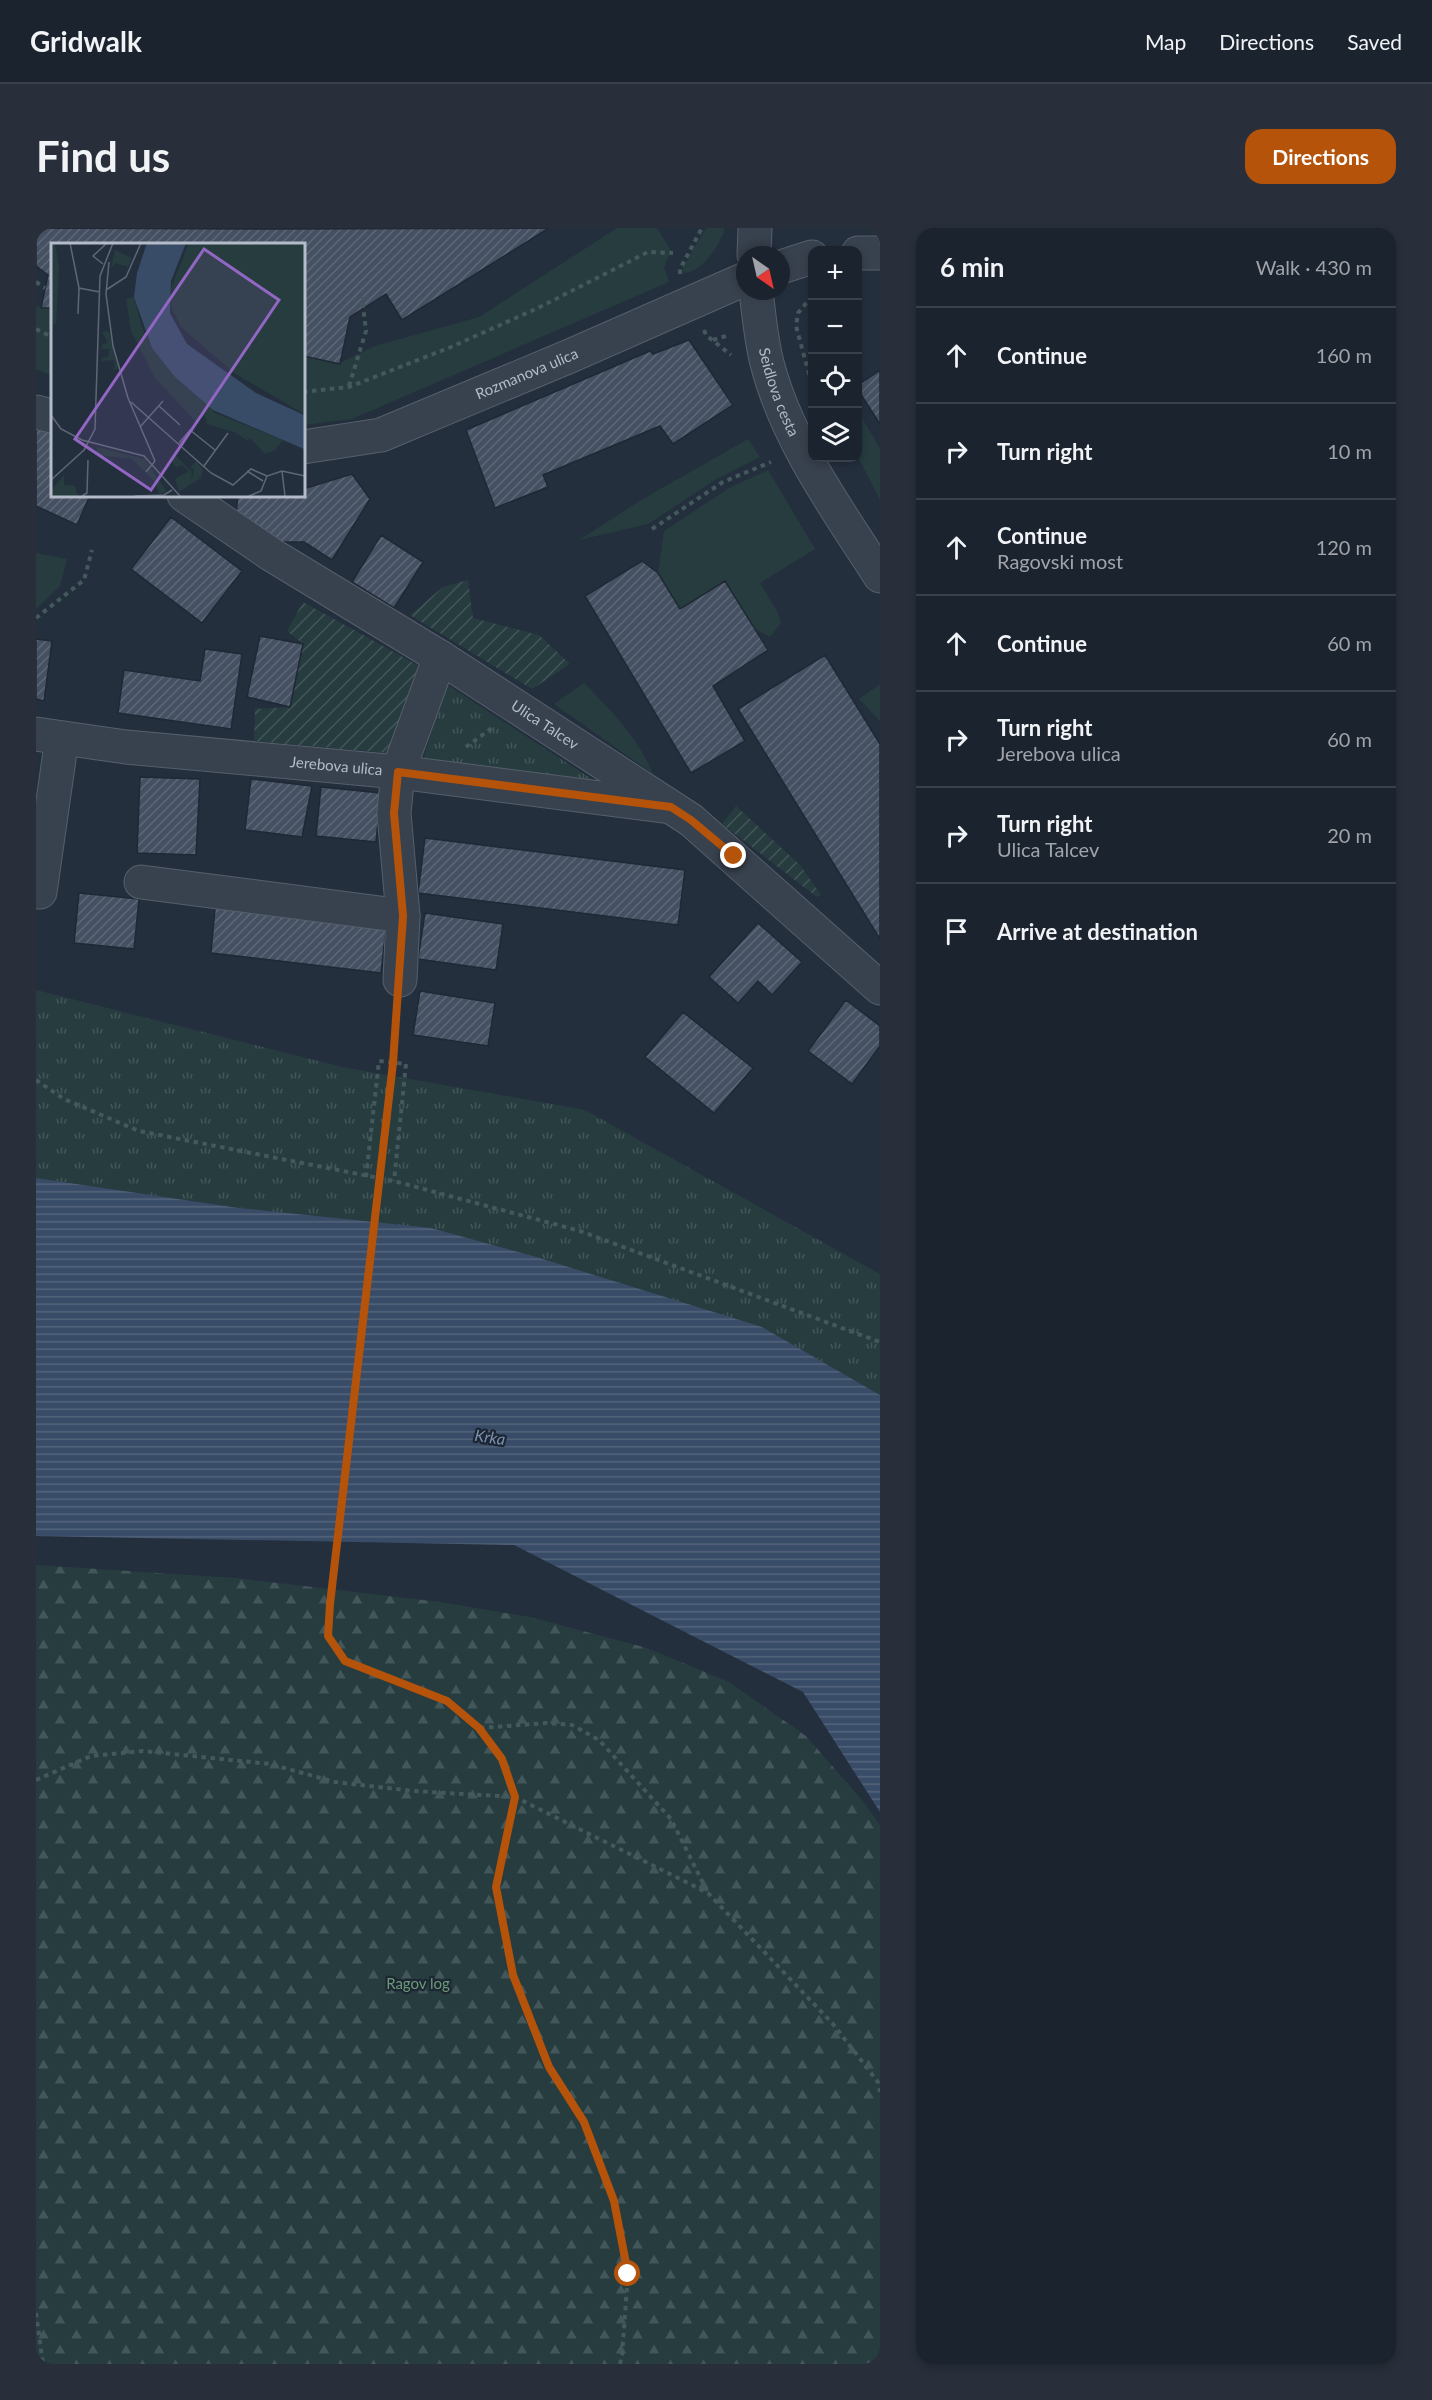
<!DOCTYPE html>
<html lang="en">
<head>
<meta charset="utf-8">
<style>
	:root { --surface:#1b232e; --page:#282f3a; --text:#f1f3f6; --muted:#a0a4aa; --line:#39404a; --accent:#b45309 }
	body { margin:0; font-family:Lato,sans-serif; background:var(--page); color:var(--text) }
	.controls { position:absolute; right:18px; top:18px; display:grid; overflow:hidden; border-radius:12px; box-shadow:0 3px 9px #0003 }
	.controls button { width:54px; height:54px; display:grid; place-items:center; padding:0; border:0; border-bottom:2px solid var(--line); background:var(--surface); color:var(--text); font:30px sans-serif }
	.compass { position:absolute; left:700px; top:18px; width:54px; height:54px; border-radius:50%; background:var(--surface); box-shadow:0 3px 9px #0003; rotate:146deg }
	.stop { position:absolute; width:18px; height:18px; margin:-14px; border:4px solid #b45309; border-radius:50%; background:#fff }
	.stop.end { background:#b45309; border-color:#fff; box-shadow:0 2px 6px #0008 }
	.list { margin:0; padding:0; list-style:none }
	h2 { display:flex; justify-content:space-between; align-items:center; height:78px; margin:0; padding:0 24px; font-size:26px }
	h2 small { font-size:20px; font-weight:400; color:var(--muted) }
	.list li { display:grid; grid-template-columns:39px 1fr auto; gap:18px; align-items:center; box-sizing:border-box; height:96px; padding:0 24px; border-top:2px solid var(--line) }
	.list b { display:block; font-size:22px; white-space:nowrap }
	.list p { margin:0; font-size:20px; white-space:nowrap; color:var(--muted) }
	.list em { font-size:20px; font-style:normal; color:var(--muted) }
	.icon { flex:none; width:33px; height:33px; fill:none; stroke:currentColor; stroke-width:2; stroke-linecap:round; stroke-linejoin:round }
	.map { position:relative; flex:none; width:844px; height:2136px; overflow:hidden; border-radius:18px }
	header { display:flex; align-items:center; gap:36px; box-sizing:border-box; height:84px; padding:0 30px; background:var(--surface); border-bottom:2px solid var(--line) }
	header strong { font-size:28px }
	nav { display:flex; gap:33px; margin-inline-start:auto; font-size:21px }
	.intro { display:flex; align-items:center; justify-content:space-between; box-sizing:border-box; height:144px; padding:0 36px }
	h1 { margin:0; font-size:42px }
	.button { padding:15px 27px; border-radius:18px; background:var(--accent); color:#fff; font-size:21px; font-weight:700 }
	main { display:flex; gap:36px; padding:0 36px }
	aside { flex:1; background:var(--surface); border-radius:18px; box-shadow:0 3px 9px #0003 }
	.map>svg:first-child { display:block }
</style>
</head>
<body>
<header>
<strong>Gridwalk</strong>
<nav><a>Map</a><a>Directions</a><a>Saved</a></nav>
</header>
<div class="intro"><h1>Find us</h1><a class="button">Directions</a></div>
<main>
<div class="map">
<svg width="844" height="2136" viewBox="0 0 844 2136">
	<defs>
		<pattern id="forest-firs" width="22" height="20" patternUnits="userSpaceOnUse" patternTransform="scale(1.5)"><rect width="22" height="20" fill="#263c3f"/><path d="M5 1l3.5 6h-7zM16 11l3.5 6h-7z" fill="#435659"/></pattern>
		<pattern id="park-tufts" width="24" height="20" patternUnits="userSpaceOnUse" patternTransform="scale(1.5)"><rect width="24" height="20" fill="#263c3f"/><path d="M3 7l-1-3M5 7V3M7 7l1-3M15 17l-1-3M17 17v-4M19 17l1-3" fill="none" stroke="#435659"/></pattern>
		<pattern id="garden-furrows" width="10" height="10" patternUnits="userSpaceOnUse" patternTransform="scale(1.5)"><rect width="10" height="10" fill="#263c3f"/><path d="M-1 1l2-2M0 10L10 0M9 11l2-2" fill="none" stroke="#435659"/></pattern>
		<pattern id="water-rules" width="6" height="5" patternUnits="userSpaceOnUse" patternTransform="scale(1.5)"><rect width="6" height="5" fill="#394c67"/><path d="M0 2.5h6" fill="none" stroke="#53647b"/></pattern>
		<pattern id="building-hatch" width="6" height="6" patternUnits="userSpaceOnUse" patternTransform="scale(1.5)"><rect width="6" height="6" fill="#455162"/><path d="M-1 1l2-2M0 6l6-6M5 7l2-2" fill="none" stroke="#5d6877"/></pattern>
	</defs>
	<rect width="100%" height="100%" fill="#242f3e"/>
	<path fill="#263c3f" d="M581,0H621L635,23L628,39L633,54L316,191L267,197V128L304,135L339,118L443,89Z
		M670,0H689C684,17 666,45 647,45V39Z
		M0,78L16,80V148L0,141Z
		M822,183L844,220V272L822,229Z
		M712,211L724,229L679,252L612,296L543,312L605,272Z
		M732,242L779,321L724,355L742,385L745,395L734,409L718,400L689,353L644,381L622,345L628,303L693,260Z
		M0,325L31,331L24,358L0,381Z
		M548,455C576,483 602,510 617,546L518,476Z
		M844,456V493L823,471Z"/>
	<path fill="url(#forest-firs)" d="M0,1337L199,1350L404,1374L494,1389L611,1420L693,1454L770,1508L826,1572L844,1597V2136H0Z"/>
	<path fill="url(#park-tufts)" d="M410,456L568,559L387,532Z
		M0,762L306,839L549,882L844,1046V1167L726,1099L203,980L0,950Z"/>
	<path fill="url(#garden-furrows)" d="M432,352L437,390L503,407L534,436L496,461L374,387L407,359Z
		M267,374L385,439L353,525L218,513L219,481L254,479L267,416L251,403Z
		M700,578L764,637L785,667L781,669L686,596Z"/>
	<path fill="url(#water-rules)" d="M0,950L203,980L395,1000L497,1028L726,1099L844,1167V1584L767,1464L478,1317L0,1308Z"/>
	<path fill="url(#building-hatch)" stroke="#1f2835" stroke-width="1.5" d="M0,0L230,1L513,0L366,92L350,66L314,89L304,136L267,128V16H16V80H5L12,47L0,38Z
		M653,112L697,177L637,216L624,198L507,247L512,259L459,280L430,202L614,123L617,126Z
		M844,142V196L822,162V157Z
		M0,198L16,205V267H54L41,297L0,278Z
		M316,246L334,271L296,332L268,314H245L200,286L202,267H267V261Z
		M135,289L206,343L166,395L95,341Z
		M345,307L387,334L358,380L316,354Z
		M606,333L622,345L644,381L689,353L732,422L677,458L709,513L655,545L549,368Z
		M224,408L267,416L254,479L211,469Z
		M0,411L16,413L8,473L0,471Z
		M169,421L206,426L195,501L82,485L88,442L164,453Z
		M789,427L844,516V711L702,481Z
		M104,549L164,551L160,627L101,625Z
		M215,551L276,558L266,609L209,602Z
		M285,559L345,565L340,614L280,608Z
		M389,610L649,642L642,697L382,665Z
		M43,665L103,671L98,721L38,715Z
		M179,680L350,700L345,745L175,725Z
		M389,685L467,696L460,742L382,731Z
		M722,695L766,734L736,767L722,753L702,775L673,749Z
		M384,763L459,775L452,818L377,807Z
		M810,772L844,798V818L816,856L772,823Z
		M647,784L717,840L678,885L609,829Z"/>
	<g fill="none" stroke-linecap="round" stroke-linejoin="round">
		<g stroke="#565f6c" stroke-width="35">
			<g id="minor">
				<path d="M822,25H844"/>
				<path d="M718,27L719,0"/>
				<path d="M745,39L776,29"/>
				<path id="s1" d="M720,63C723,87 725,112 731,135C751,213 801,281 844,348"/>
				<path d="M0,184L16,188"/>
				<path id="s2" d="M267,219L345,207L534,128L709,51"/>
				<path id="s3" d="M148,267L236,327L404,429L655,592L844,760"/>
				<path id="s4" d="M0,506L90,519L362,544L627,578"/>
				<path d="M105,654L367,688"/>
				<path d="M0,664H4L26,510"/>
				<path d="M364,752L367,688L358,585L362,544L404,429"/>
			</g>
		</g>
		<path stroke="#44595c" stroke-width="4" stroke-dasharray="4.5 4.5" stroke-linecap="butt" d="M644,46V41L666,0
			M0,54L9,60
			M776,68L762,85L760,98L776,157
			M0,101L16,109
			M668,102L670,107L695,127
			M677,112L693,107
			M313,158L330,103L326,69
			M267,164L313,159L415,119L502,80L612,24L637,25
			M616,301L687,254L735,234
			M0,390L48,352L56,322
			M430,519L456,500
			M357,835L362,783
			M0,852L28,871L103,903L358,953L544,1003L844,1114
			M330,949L343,833L370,836L358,953
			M444,1500L511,1495L536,1497L563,1512L635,1591L671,1663
			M0,1552L55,1528L107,1523L234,1536L299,1554L377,1563L479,1569L466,1531L443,1500L411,1473L309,1433L292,1408L294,1376
			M0,2085L7,2136
			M584,2136L586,2127L592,2046L578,1973L548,1894L513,1838L477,1747L460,1659L479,1569L672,1665L797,1796L842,1854L844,1864"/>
		<use href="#minor" stroke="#38414e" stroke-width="33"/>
		<path stroke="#44595c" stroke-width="4" stroke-dasharray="4.5 4.5" stroke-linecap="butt" d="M294,1376L357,835"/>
	</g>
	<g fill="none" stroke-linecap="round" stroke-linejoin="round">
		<path stroke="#b45309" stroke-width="8" d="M592,2046L578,1973L548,1894L513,1839L477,1747L460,1659L479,1569L466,1531L443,1500L411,1473L309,1433L292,1408L294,1376L357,835L367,688L358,585L362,544L635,579L655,592L698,628"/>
	</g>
	<g text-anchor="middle" stroke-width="4.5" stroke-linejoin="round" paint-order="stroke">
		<g font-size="15" fill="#b4bcc9" stroke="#1d2633">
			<text dy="5" stroke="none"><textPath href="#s2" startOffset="237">Rozmanova ulica</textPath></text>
			<text dy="5" stroke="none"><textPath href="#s1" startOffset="104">Seidlova cesta</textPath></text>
			<text dy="5" stroke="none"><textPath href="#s3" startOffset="428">Ulica Talcev</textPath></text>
			<text dy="5" stroke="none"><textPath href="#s4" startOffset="302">Jerebova ulica</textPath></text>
		</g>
		<g font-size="15" fill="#6b9a76" stroke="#1d2633">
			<text x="382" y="1761">Ragov log</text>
		</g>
		<g font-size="16" font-style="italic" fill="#7c92b1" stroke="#1d2633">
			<text transform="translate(454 1209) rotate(8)" y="6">Krka</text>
		</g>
	</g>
	<g transform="translate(15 15)">
		<rect width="254" height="254" fill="#242f3e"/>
		<path d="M0,0H4L8,26L5,81L0,80ZM64,7L81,15L77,24L64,20L60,25ZM151,161L164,170L232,197L224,207L214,211L199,195L197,198L183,189L156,181ZM47,204L94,216L116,249L108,251L104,239L81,216L44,212ZM124,212L141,229L140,240L143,226L139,225L145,218L152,227L150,235L128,249L124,236L138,228L131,222L125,224L117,215Z" fill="#263c3f"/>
		<path d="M138,0H253V171L183,130L130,84L121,66L120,45Z" fill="#263c3f"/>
		<path d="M83,54L91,85L124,134L162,167L145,179L104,135L80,88L75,56ZM13,232V242L24,243L27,253H0V248Z" fill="#263c3f"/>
		<path d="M58,88L67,126H59L64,125L63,117L50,118V115L57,114L58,106H51V101L57,100L51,89Z" fill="#263c3f"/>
		<path d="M96,0H135L120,38L119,70L136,101L205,150L253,172V206L162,167L124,134L101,105L83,54L86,30Z" fill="#394c67"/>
		<path fill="none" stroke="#5e6776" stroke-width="1.5" d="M19,0L28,45L49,49M58,19L55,51L62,103L77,155L104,218L95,229M52,21L42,13L56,0M55,47L75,34L90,0M27,71L28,45M80,159L160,230L182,242L200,226L216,233M108,163L129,182M0,172L10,186L31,197L93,213L129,253M89,184L112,158M128,200L139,187L164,207M153,223L177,190M196,228L212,238M231,228L234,253M0,237L33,207L44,186L49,33L62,0M31,253L36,250L37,217M84,253L113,252L121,247M198,253L210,248L216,233L231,228L254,233"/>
		<path fill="#9266c3" fill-opacity="0.15" stroke="#9266c3" stroke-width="3" d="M153,6L228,57L100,247L24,196Z"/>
		<rect width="254" height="254" fill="none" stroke="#b4bcc9" stroke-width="3"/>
	</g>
</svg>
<div class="controls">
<button>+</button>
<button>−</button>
<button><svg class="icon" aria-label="locate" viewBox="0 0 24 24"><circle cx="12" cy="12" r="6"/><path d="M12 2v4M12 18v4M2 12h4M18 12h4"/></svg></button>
<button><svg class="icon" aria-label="layers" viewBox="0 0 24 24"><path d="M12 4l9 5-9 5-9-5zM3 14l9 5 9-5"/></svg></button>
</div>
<svg class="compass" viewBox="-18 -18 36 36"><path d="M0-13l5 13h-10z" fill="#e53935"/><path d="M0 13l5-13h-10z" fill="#a0a4aa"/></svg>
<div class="stop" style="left:592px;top:2046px"></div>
<div class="stop end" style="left:698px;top:628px"></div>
</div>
<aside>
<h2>6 min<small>Walk · 430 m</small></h2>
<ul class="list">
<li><svg class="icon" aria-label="ahead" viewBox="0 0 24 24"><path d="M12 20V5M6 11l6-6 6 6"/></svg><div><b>Continue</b></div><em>160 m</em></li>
<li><svg class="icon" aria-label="right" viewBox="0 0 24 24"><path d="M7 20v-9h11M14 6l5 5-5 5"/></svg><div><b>Turn right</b></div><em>10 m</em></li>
<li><svg class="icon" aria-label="ahead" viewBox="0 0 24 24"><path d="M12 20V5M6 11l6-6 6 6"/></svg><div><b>Continue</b><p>Ragovski most</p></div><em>120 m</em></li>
<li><svg class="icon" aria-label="ahead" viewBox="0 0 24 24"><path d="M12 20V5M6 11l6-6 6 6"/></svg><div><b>Continue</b></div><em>60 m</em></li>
<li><svg class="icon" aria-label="right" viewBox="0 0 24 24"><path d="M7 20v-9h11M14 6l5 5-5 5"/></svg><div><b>Turn right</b><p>Jerebova ulica</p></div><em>60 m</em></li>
<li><svg class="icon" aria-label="right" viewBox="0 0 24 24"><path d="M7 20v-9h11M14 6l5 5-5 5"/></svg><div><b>Turn right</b><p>Ulica Talcev</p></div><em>20 m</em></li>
<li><svg class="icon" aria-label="arrive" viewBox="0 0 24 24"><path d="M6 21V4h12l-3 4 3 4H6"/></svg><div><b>Arrive at destination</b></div></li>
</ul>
</aside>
</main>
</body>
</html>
